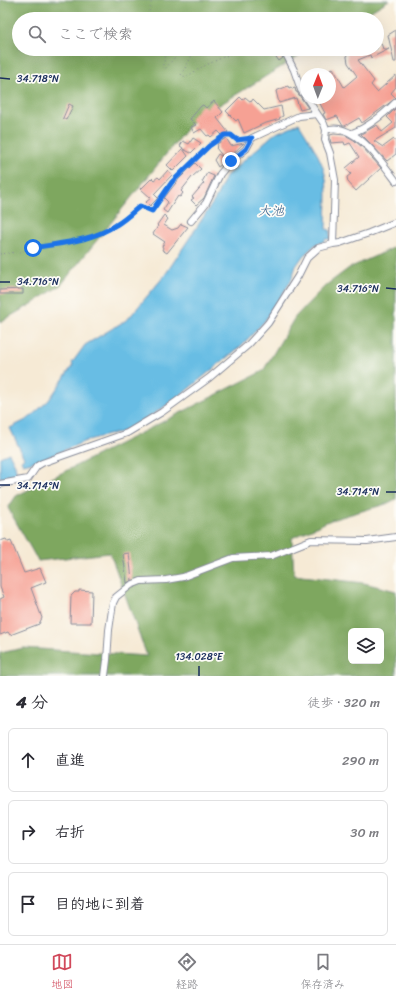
<!DOCTYPE html>
<html lang="ja">
<head>
<meta charset="utf-8">
<style>
	:root { --surface:#fff; --page:#f2f2f3; --text:#2b2b33; --muted:#7c7c81; --line:#e1e1e2; --accent:#d1495b }
	body { margin:0; font-family:Sriracha,"Klee One",sans-serif; background:var(--page); color:var(--text) }
	.controls { position:absolute; right:12px; bottom:12px; display:grid; overflow:hidden; border-radius:6px; box-shadow:0 4px 16px #0002 }
	.controls button { width:36px; height:36px; display:grid; place-items:center; padding:0; border:0; border-bottom:1px solid var(--line); background:var(--surface); color:var(--text); font:20px sans-serif }
	.compass { position:absolute; left:300px; top:68px; width:36px; height:36px; border-radius:50%; background:var(--surface); box-shadow:0 4px 16px #0002; rotate:1deg }
	.stop { position:absolute; width:12px; height:12px; margin:-9px; border:3px solid #1a73e8; border-radius:50%; background:#fff }
	.stop.end { background:#1a73e8; border-color:#fff; box-shadow:0 1px 4px #0008 }
	.list { margin:0; padding:0; list-style:none }
	h2 { display:flex; justify-content:space-between; align-items:center; height:52px; margin:0; padding:0 16px; font-size:17px }
	h2 small { font-size:13px; font-weight:400; color:var(--muted) }
	.list li { display:grid; grid-template-columns:26px 1fr auto; gap:12px; align-items:center; box-sizing:border-box; height:64px; margin:0 8px 8px; padding:0 8px; border:1px solid var(--line); border-radius:6px }
	.list b { display:block; font-size:15px; white-space:nowrap }
	.list em { font-size:13px; font-style:normal; color:var(--muted) }
	.icon { flex:none; width:22px; height:22px; fill:none; stroke:currentColor; stroke-width:2; stroke-linecap:round; stroke-linejoin:round }
	.map { position:relative; flex:none; width:396px; height:676px; overflow:hidden }
	.search { position:absolute; background:var(--surface); box-shadow:0 4px 16px #0002; left:12px; right:12px; top:12px; height:44px; display:flex; align-items:center; gap:10px; box-sizing:border-box; padding:0 14px; border-radius:22px; color:var(--muted); font-size:15px }
	.sheet { height:268px; background:var(--surface) }
	nav { display:flex; justify-content:space-around; align-items:center; box-sizing:border-box; height:56px; border-top:1px solid var(--line); background:var(--surface); font-size:11px; color:var(--muted) }
	nav a { display:grid; justify-items:center; gap:2px }
	nav .on { color:var(--accent) }
	.map>svg:first-child { display:block }
</style>
</head>
<body>
<div class="map">
<svg width="396" height="676" viewBox="0 0 396 676">
	<rect width="100%" height="100%" fill="#fdfcf7"/>
	<filter id="ink" filterUnits="userSpaceOnUse"><feTurbulence type="fractalNoise" baseFrequency=".025" numOctaves="2"/><feDisplacementMap in="SourceGraphic" scale="8" xChannelSelector="R" yChannelSelector="G"/><feConvolveMatrix kernelMatrix="1 2 1 2 8 2 1 2 1" color-interpolation-filters="sRGB"/></filter>
	<filter id="wash" filterUnits="userSpaceOnUse"><feTurbulence type="fractalNoise" baseFrequency=".012" numOctaves="4" result="noise"/><feDisplacementMap in="SourceGraphic" scale="16" xChannelSelector="R" yChannelSelector="G"/><feGaussianBlur stdDeviation="0.9" result="paint"/><feColorMatrix in="noise" values="0 0 0 0 0 0 0 0 0 0 0 0 0 0 0 0 0 1.4 0 .05"/><feComposite in="paint" operator="in"/></filter>
	<g filter="url(#wash)">
		<rect width="100%" height="100%" fill="#f6ead5"/>
		<path fill="#7ea75f" stroke="#4c6b5e" fill-rule="evenodd" d="M0,0H389L358,19H19V49H310L192,122L61,285L32,304L0,322Z
			M396,247V499L386,504L331,520L292,538L294,575L364,583L396,591V676H0V653L24,648L147,656L110,553L38,561L8,508L16,496L263,371L295,317L325,286L349,268L393,248ZM351,631H381V661H351Z"/>
		<path fill="#67bde4" stroke="#4176a1" d="M299,123C309,140 323,159 326,179C328,195 326,213 326,229L330,230V239H325V241L315,245L303,256L296,266L291,281L264,322L241,346L176,399L129,430L88,440L41,460L23,464L21,460L24,458L10,428L28,419L49,400L73,365L72,363L85,345L128,319L165,275L214,201L227,175L274,134Z
			M9,453L15,465L17,475L6,480L0,477V457Z"/>
		<g id="blocks">
			<path fill="#f6a194" d="M396,30V62H394L388,35Z
				M381,43L383,49H389L371,58L370,55L358,60L374,81L371,85L377,92L396,75V87L391,93L396,98L362,123L359,118L345,126H343L337,116L326,120L323,114L325,113L317,98H330V74H323L333,68L344,87L357,76L348,63L346,51L350,49H377V45Z
				M270,49H278L283,58L279,61Z
				M288,86L289,88L291,87L292,89L295,88L296,92H297L308,108L300,110L296,98L279,103L276,91Z
				M240,97L243,100L245,97L251,102L253,99L264,110L281,106L283,116L279,118L280,119L263,124L244,133L238,119L236,121L226,111Z
				M214,101L223,112L217,118L228,132L223,136L218,131L211,137L209,135L207,136L201,129L194,133L191,127L196,125L190,119L201,106L203,105L206,108Z
				M69,104L73,106L66,120L63,118Z
				M396,108V128L374,141L383,147L394,139L396,142V154L387,161L369,142L361,134L377,125L382,132L393,123L387,117Z
				M334,134L345,135L354,140L363,148L381,168L356,191L348,182L347,177L351,174L346,168L359,157L350,143L345,145L344,142L331,143L330,139V135Z
				M193,138L201,143L191,153L183,149L188,156L173,171L167,165L183,148L180,146L183,141L189,144Z
				M226,138L231,146L244,143L222,164L218,167L214,160L218,154L224,158L216,148L218,146L217,144Z
				M195,163L201,169L192,177L181,191L183,193L180,197L178,196L167,213L163,210L168,202L164,198L179,179Z
				M168,170L172,175L154,194L158,198L150,206L146,202L151,198L141,189L152,178L154,180L158,177L160,179Z
				M207,173L214,176L204,198L196,205L191,200L194,198L192,197L204,183L202,182Z
				M164,215L168,219L164,225L172,230L178,228L181,224L188,227L167,253L162,250L163,248L162,246L165,242L153,234L158,226L157,225Z
				M23,289V294H0V290Z
				M6,539L8,542L11,541L24,573L40,568L46,582L31,588L42,618L39,624L10,635L8,632L0,635V599L4,597L0,587V541Z
				M129,553L132,580L127,583L123,554Z
				M79,590L92,591L91,623H70L71,596L75,592H79Z"/>
		</g>
	</g>
	<g filter="url(#ink)">
		<use href="#blocks" fill-opacity="0" stroke="#888c9a" stroke-width="1"/>
		<g fill="none" stroke-linecap="round" stroke-linejoin="round">
			<g stroke="#888c9a" stroke-width="8">
				<path id="minor" d="M284,50L294,70L301,90L324,124L326,130
					M352,133C369,127 383,115 396,102
					M191,221L206,203L220,174L231,161L246,149L252,138L299,116L317,114
					M333,244L335,180L330,153L325,140L326,130C353,120 382,162 396,181
					M0,484L28,479L37,466L42,463L127,433L162,412L209,378L248,345L268,323L298,276L307,258L318,248L333,244L340,243L369,233L396,222
					M105,676L107,660L109,630L113,603L116,597L131,585L141,581L166,580L183,577L233,558L271,556L311,540L367,541L396,537"/>
			</g>
			<path stroke="#888c9a" stroke-width="1" stroke-dasharray="1 3" stroke-linecap="butt" d="M147,19L152,0
				M145,49L146,53H150L154,49
				M168,49L162,68L165,69L182,49
				M193,49V54L181,75L186,77L202,67L230,54L236,49
				M0,254L20,252L33,248L82,240L116,225L141,206L152,211L172,182L209,146L225,135H231L237,140L245,139"/>
			<use href="#minor" stroke="#fff" stroke-width="6"/>
		</g>
	</g>
	<g fill="none" stroke-linecap="round" stroke-linejoin="round" filter="url(#ink)">
		<path stroke="#1a73e8" stroke-width="5" d="M33,248C61,243 92,241 116,225C125,220 133,212 140,206L152,211L172,182L209,146L225,135H231L237,140L252,138L246,149L231,161"/>
	</g>
	<path fill="none" stroke="#1b2f5e" stroke-width="1.5" d="M0,78L10,79M0,282H10M386,288L396,289M0,485H10M386,492H396M199,676V666"/>
	<g text-anchor="middle" stroke-width="3.5" stroke-linejoin="round" paint-order="stroke">
		<g font-size="13" font-style="italic" fill="#325a86" stroke="#fdfcf7">
			<text x="271" y="215">大池</text>
		</g>
	</g>
	<g font-size="10" text-anchor="middle" fill="#1b2f5e" stroke="#fdfcf7" stroke-width="3.5" stroke-linejoin="round" paint-order="stroke">
		<text x="38" y="82">34.718°N</text>
		<text x="38" y="285">34.716°N</text>
		<text x="358" y="292">34.716°N</text>
		<text x="38" y="489">34.714°N</text>
		<text x="358" y="495">34.714°N</text>
		<text x="199" y="660">134.028°E</text>
	</g>
</svg>
<div class="controls">
<button><svg class="icon" aria-label="layers" viewBox="0 0 24 24"><path d="M12 4l9 5-9 5-9-5zM3 14l9 5 9-5"/></svg></button>
</div>
<svg class="compass" viewBox="-18 -18 36 36"><path d="M0-13l5 13h-10z" fill="#e53935"/><path d="M0 13l5-13h-10z" fill="#7c7c81"/></svg>
<div class="stop" style="left:33px;top:248px"></div>
<div class="stop end" style="left:231px;top:161px"></div>
<div class="search"><svg class="icon" aria-label="search" viewBox="0 0 24 24"><circle cx="10" cy="10" r="6"/><path d="M15 15l6 6"/></svg>ここで検索</div>
</div>
<section class="sheet">
<h2>4 分<small>徒歩 · 320 m</small></h2>
<ul class="list">
<li><svg class="icon" aria-label="ahead" viewBox="0 0 24 24"><path d="M12 20V5M6 11l6-6 6 6"/></svg><div><b>直進</b></div><em>290 m</em></li>
<li><svg class="icon" aria-label="right" viewBox="0 0 24 24"><path d="M7 20v-9h11M14 6l5 5-5 5"/></svg><div><b>右折</b></div><em>30 m</em></li>
<li><svg class="icon" aria-label="arrive" viewBox="0 0 24 24"><path d="M6 21V4h12l-3 4 3 4H6"/></svg><div><b>目的地に到着</b></div></li>
</ul>
</section>
<nav>
<a class="on"><svg class="icon" aria-label="map" viewBox="0 0 24 24"><path d="M3 6l6-2 6 2 6-2v14l-6 2-6-2-6 2zM9 4v14M15 6v14"/></svg>地図</a>
<a><svg class="icon" aria-label="directions" viewBox="0 0 24 24"><path d="M12 3l9 9-9 9-9-9zM9 14v-3h6M13 9l2 2-2 2"/></svg>経路</a>
<a><svg class="icon" aria-label="saved" viewBox="0 0 24 24"><path d="M7 4h10v16l-5-4-5 4z"/></svg>保存済み</a>
</nav>
</body>
</html>
